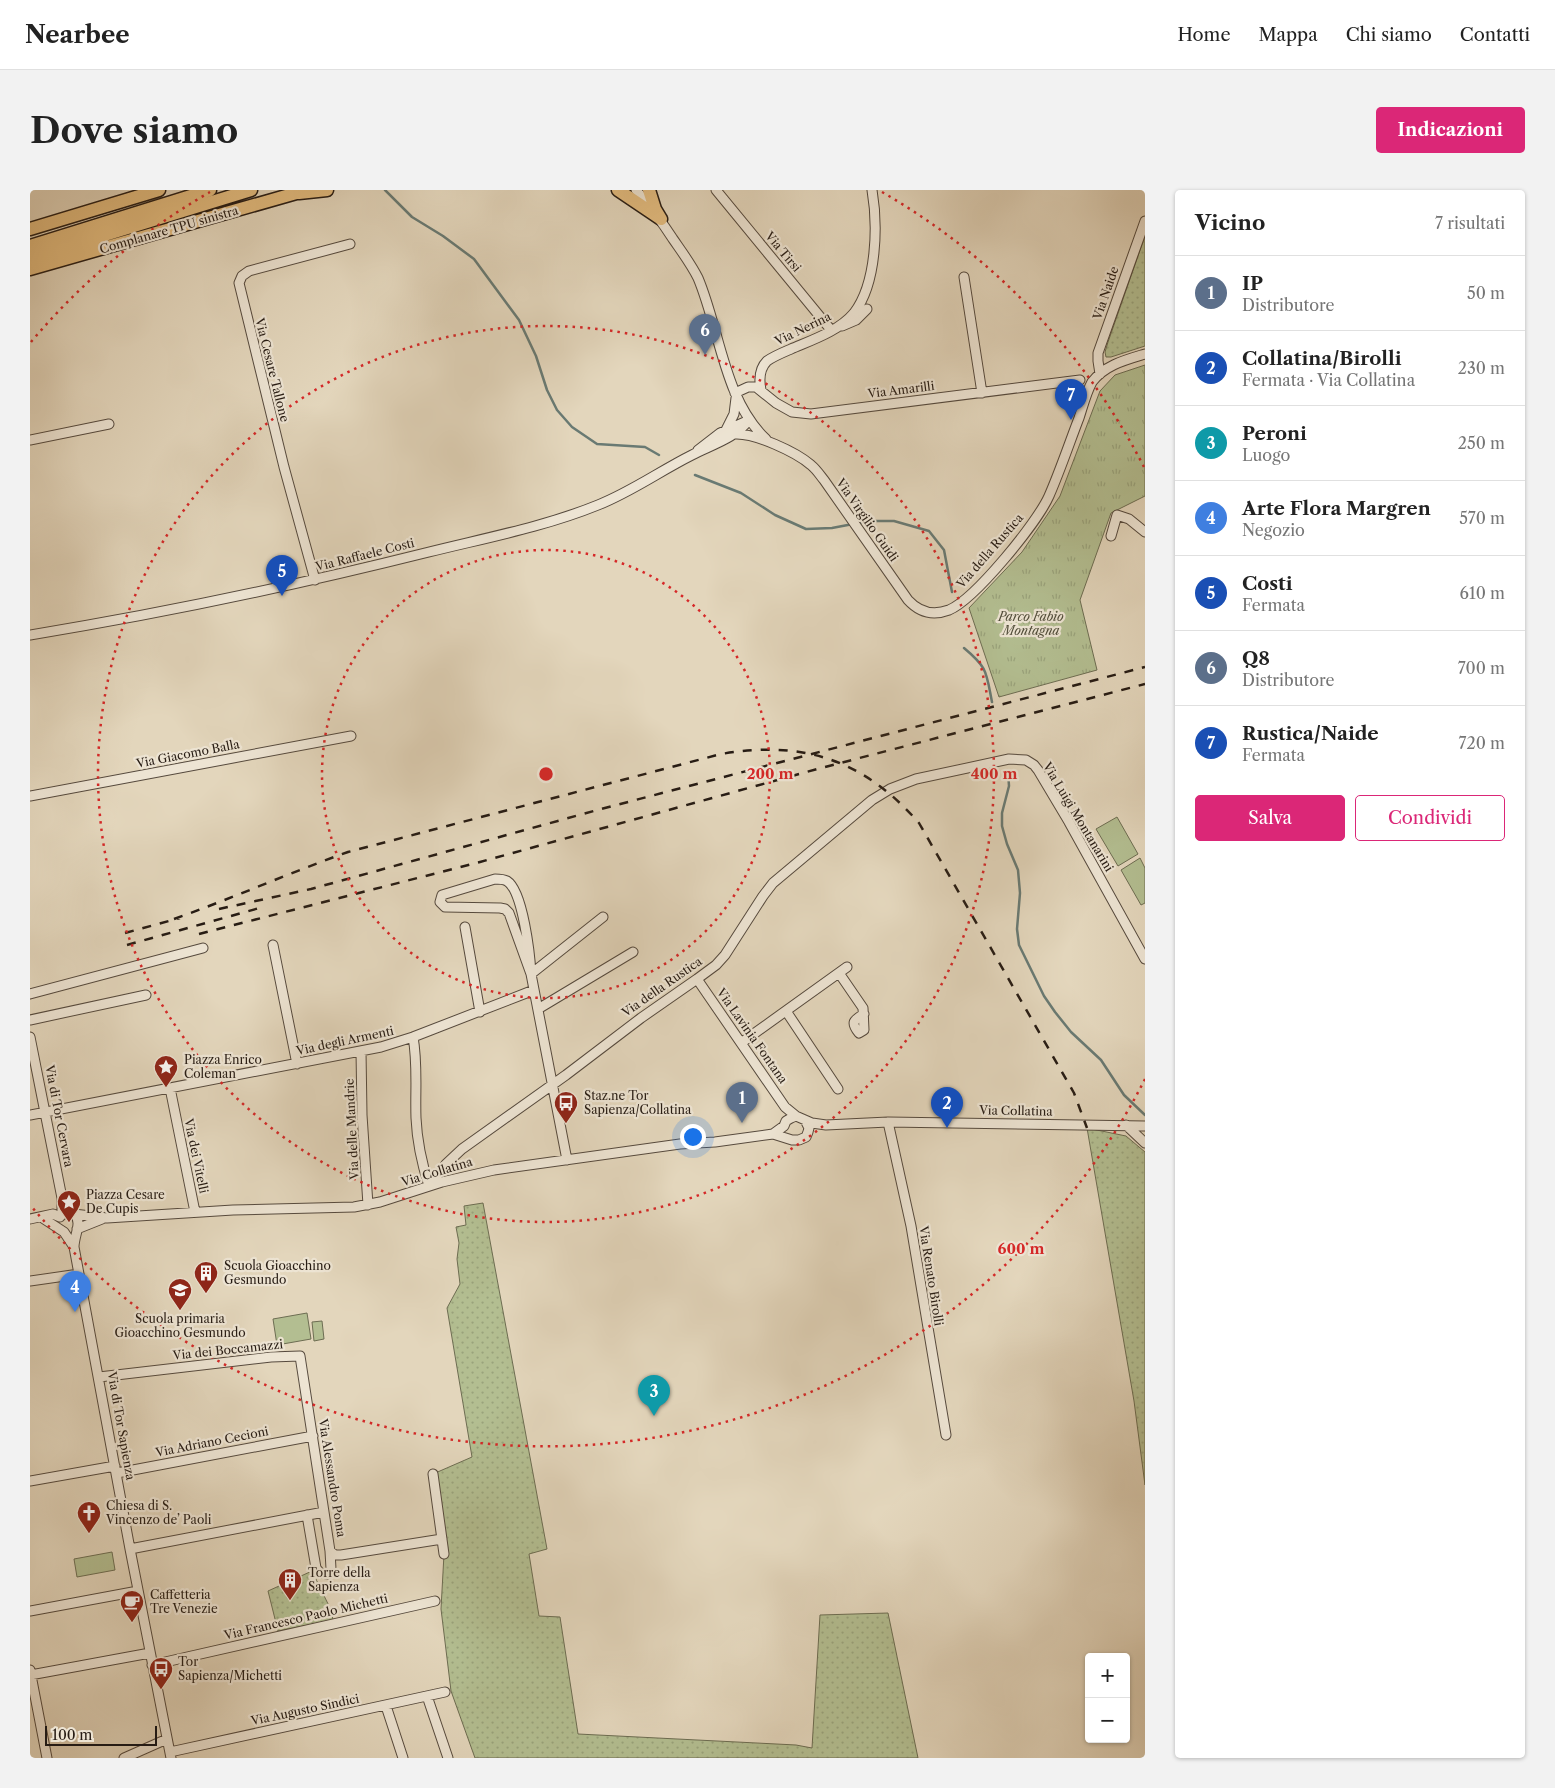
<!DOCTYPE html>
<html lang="it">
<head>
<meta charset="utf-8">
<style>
	:root { --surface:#fff; --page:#f2f2f2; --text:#222; --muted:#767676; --line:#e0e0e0; --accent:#db2777 }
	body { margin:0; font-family:"Libre Caslon Text",serif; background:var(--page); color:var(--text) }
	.controls { position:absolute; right:15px; bottom:15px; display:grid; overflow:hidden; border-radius:5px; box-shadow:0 1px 4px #0004 }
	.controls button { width:45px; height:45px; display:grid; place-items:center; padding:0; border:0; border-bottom:1px solid var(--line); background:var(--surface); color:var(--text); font:25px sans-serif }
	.scale { position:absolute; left:15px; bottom:12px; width:112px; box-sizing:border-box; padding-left:5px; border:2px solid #271c14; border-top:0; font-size:14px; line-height:18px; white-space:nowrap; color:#271c14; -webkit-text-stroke:4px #ede4d3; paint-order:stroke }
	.you { position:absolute; left:662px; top:946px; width:18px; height:18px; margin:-12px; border:4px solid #fff; border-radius:50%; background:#1a73e8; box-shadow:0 0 0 8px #1a73e833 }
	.badge { display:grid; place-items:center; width:32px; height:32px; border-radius:50%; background:var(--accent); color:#fff; font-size:16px; font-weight:700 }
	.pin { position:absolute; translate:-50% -41px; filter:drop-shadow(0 1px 2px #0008) }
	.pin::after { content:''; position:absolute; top:26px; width:18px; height:15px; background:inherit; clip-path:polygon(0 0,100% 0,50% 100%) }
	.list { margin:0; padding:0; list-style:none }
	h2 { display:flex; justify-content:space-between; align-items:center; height:65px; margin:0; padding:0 20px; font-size:21px }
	h2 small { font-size:16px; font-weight:400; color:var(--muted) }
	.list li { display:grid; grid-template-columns:32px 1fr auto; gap:15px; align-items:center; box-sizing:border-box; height:75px; padding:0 20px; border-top:1px solid var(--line) }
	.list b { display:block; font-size:19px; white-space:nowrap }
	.list p { margin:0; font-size:16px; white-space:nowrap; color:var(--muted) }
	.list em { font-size:16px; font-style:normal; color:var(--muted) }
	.actions { display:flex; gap:10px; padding:15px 20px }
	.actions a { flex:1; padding:11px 0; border:1px solid var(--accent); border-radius:5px; text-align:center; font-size:18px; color:var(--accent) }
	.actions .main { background:var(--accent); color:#fff }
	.map { position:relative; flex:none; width:1115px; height:1568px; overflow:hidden; border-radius:5px }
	header { display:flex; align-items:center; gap:30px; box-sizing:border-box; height:70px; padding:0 25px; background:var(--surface); border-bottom:1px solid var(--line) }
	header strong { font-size:24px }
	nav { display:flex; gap:28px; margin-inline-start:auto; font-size:18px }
	.intro { display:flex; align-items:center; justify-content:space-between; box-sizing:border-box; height:120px; padding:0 30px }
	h1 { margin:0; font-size:35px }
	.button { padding:12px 22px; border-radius:5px; background:var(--accent); color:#fff; font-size:18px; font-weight:700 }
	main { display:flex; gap:30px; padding:0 30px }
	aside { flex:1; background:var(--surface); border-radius:5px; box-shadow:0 1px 4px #0004 }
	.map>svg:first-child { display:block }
</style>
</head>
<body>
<header>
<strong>Nearbee</strong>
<nav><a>Home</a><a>Mappa</a><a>Chi siamo</a><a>Contatti</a></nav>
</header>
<div class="intro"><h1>Dove siamo</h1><a class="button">Indicazioni</a></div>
<main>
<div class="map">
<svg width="1115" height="1568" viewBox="0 0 1115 1568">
	<defs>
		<pattern id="grass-dots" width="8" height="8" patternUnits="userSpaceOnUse" patternTransform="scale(1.25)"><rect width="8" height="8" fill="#b3be91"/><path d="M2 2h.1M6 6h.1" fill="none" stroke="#9aa37c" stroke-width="1.8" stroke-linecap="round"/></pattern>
		<pattern id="park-tufts" width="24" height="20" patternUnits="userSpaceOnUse" patternTransform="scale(1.25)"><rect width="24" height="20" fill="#b3be91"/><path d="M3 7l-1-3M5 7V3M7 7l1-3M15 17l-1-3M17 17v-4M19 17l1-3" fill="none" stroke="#9aa37c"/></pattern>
	</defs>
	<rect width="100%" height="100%" fill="#e3d6bc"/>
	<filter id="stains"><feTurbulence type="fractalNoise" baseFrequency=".004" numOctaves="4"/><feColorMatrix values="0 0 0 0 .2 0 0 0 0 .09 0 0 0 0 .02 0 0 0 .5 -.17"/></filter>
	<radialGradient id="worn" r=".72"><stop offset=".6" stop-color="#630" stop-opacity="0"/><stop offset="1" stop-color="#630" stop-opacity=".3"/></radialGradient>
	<path fill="url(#grass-dots)" stroke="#6d6d52" d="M1115,46V156L1081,167H1076L1075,162L1078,152Z
		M1057,938L1096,946L1115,962V1295L1104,1211Z
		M453,1013L517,1359L499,1364L509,1426L530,1427L548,1544L766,1555L782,1558L790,1425L858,1423L888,1568H445L421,1501L411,1419L414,1364L403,1284L442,1267L417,1118L430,1094L427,1069L429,1053L426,1037L436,1035L434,1016Z
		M282,1381L301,1420L303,1430L248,1441L238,1401Z"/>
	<path fill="url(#park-tufts)" stroke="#6d6d52" d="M1115,175V306L1081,323L1050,410L1067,480L969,507L939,418L992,362L1030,306L1070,201L1085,185Z"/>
	<path fill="#b3be91" stroke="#6d6d52" d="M1087,627L1108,664L1088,676L1066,639Z
		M1110,668L1115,678V713L1111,715L1091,680Z
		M277,1123L281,1149L247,1155L243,1129Z
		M292,1131L294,1149L284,1151L282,1132Z
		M82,1362L85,1380L47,1387L44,1369Z"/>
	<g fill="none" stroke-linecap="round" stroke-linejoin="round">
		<path stroke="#697a73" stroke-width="2.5" d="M355,0L382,27L413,46L444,69L489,130L506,166L517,200L527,220L542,237L567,254L615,257L629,265
			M665,285L711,303L745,325L776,339L802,338L823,334
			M829,333L843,331H864L899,341L914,360L922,402
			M934,458C958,478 956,482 962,512
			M978,582L979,596L972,623V636L977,654L988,680L990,703L987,739L989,755L1014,806L1025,822L1041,842L1071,870L1094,905L1115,925"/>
		<g stroke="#564a3e" stroke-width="11">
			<path id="minor" d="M606,0C620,16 632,32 643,49C652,62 661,74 668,88C690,140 694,210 736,249
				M686,0L801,140
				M934,87L952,203
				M812,136L826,130L837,119
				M1070,184L1068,171V163L1115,31
				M731,200C729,190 729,179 737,171C744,166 754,162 761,159C782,150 809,141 824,123C847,93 848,35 842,0
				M705,203L718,197H726L746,213L762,222L781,224L1050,190
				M696,240L704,224L706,208
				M705,244C725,243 766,262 781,275C786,279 790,285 794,290L878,410C889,422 903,426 919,420C945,409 1007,333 1019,306C1030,281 1039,254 1049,228C1053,216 1056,203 1062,192C1075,175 1095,170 1115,164
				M0,250L79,234
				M668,260L690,243L719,230
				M1081,346L1087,325L1099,329L1115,342
				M285,390L254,277L209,93L212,86L219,81L320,54
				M0,445C135,423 267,395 399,362C455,348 514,337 568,315C601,302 630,281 662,265C683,254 704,249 719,230
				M0,606L321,546
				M435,737L450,822
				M243,755L267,874
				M809,783L833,818L834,840L829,843C820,832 824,830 834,824
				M501,784C500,765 493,701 477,691C473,689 469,689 465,689L412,705L410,712L415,717L470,718L475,719L479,723L501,784L537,970
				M501,784L573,727
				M667,789L755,917L766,926
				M0,804L173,758
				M508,819L603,762
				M756,821L808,899
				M0,830L116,805
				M0,847L32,1008V1025
				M383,847C388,874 385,901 386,928C387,951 392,974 399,996
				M711,853L817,777
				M331,861L332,925L338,1015
				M140,898L165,1022
				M0,925L351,857L383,847L504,800
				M858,932L881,1036L916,1245
				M1096,935L1115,953
				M743,944L754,936L756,931L761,928L766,926L782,933L796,935L858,932L1115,936
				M399,996L416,974L432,959L536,885L611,828L667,789L686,775L695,765L733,706L743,693L842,610L860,599L886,589L979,569L996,570L1004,575L1008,580L1039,632L1115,769
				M32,1010L35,1016L44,1024L77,1028L203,1020L324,1017L350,1012L412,992L464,980L650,954L685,952L743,944L762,950H769L776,947L778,942L779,938L775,930
				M44,1024C53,1032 44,1045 44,1057L100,1359L141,1568
				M11,1027L34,1042L44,1057
				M0,1029L23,1024L30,1027
				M47,1039L72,1029
				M0,1091L49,1084
				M69,1187L241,1167L270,1166L300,1361L301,1379L298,1384L290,1383L286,1378L277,1325
				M87,1283L283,1246
				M403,1284L414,1364
				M0,1291L85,1276
				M100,1359L294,1322
				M300,1361L305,1365H311L412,1349
				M0,1421L108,1401
				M122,1475L405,1411
				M0,1480L17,1568
				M0,1485L120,1463
				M397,1506L418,1568
				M356,1516L373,1568
				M140,1562L415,1502
				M94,1568L137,1549"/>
		</g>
		<g stroke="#271c14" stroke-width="15">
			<path id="highway" d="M588,0L631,29
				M619,0L625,19L631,29
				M269,3L297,0
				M0,39L129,0
				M0,56L180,0
				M0,68L221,0
				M0,79L277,0"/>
		</g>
		<use href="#minor" stroke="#ede4d3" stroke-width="9"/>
		<use href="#highway" stroke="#e2bb7e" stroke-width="12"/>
		<path stroke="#271c14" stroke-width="2.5" stroke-dasharray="9 9" stroke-linecap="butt" d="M189,719L281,699L571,619L1115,477
			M144,729C203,708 259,683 318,662L691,564C774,550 834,570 889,633L1044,903L1057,938
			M95,743L150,728
			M169,744L450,672L791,578L1115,494
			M97,755L233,717"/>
	</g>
	<g fill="none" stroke="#d62828" stroke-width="2.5" stroke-dasharray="2.5 5">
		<circle cx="516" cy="584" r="224"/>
		<circle cx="516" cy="584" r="448"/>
		<path d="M1115 889A672 672 0 0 1 1 1016M1 152A672 672 0 0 1 180 2M852 2A672 672 0 0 1 1115 279"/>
	</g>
	<defs>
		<g id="sight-pin" transform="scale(1.25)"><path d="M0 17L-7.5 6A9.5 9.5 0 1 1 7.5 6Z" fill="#8f2418" stroke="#ede4d3"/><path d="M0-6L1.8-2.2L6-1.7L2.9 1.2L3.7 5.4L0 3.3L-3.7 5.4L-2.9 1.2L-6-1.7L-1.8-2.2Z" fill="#fff"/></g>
		<g id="bus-pin" transform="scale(1.25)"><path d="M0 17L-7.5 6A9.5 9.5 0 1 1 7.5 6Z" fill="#8f2418" stroke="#ede4d3"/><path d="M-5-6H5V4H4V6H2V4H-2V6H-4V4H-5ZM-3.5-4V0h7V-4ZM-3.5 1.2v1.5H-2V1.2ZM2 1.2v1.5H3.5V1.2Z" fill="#fff"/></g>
		<g id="building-pin" transform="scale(1.25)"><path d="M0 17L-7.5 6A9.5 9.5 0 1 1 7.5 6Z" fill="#8f2418" stroke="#ede4d3"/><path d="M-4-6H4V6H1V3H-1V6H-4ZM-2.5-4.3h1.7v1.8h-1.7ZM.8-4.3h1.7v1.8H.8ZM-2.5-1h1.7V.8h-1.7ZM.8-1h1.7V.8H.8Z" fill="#fff"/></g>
		<g id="school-pin" transform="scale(1.25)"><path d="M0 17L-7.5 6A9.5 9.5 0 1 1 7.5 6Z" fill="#8f2418" stroke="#ede4d3"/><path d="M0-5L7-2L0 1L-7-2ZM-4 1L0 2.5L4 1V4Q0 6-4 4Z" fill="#fff"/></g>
		<g id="church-pin" transform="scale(1.25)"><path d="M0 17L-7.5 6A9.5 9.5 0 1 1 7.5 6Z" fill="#8f2418" stroke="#ede4d3"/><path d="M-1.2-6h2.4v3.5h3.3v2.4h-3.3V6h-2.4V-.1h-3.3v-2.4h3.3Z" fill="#fff"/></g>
		<g id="cafe-pin" transform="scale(1.25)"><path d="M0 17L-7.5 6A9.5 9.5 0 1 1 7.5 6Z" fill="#8f2418" stroke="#ede4d3"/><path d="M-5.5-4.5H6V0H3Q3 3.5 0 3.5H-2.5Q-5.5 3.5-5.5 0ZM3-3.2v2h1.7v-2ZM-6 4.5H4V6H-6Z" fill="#fff"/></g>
	</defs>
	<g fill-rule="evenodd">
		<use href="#sight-pin" x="136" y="877"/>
		<use href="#bus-pin" x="536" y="913"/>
		<use href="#sight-pin" x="39" y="1012"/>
		<use href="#building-pin" x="176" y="1083"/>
		<use href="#school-pin" x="150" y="1100"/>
		<use href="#church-pin" x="59" y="1323"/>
		<use href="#building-pin" x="260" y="1390"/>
		<use href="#cafe-pin" x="102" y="1412"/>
		<use href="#bus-pin" x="131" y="1479"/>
	</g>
	<g text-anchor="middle" stroke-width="4.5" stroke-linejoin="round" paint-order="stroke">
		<g font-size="12" fill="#271c14" stroke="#ede4d3">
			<text transform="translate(139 40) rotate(-16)" y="4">Complanare TPU sinistra</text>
			<text transform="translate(753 62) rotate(50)" y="4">Via Tirsi</text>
			<text transform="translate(1076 103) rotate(-71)" y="4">Via Naide</text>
			<text transform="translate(773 139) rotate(-26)" y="4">Via Nerina</text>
			<text transform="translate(242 180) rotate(76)" y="4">Via Cesare Tallone</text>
			<text transform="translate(871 200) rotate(-7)" y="4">Via Amarilli</text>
			<text transform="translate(837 330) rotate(55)" y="4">Via Virgilio Guidi</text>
			<text transform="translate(960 361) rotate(-49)" y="4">Via della Rustica</text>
			<text transform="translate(335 365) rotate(-14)" y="4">Via Raffaele Costi</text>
			<text transform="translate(158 564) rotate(-11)" y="4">Via Giacomo Balla</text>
			<text transform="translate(1048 627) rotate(59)" y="4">Via Luigi Montanarini</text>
			<text transform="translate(632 797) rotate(-35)" y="4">Via della Rustica</text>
			<text transform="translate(722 846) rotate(55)" y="4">Via Lavinia Fontana</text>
			<text transform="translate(315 851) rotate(-12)" y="4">Via degli Armenti</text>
			<text transform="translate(986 921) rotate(1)" y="4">Via Collatina</text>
			<text transform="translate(29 926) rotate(79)" y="4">Via di Tor Cervara</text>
			<text transform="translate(322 939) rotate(-93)" y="4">Via delle Mandrie</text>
			<text transform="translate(166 966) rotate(78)" y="4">Via dei Vitelli</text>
			<text transform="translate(407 982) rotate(-17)" y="4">Via Collatina</text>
			<text transform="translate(901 1086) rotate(81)" y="4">Via Renato Birolli</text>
			<text transform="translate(198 1160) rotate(-6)" y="4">Via dei Boccamazzi</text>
			<text transform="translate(91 1236) rotate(80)" y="4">Via di Tor Sapienza</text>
			<text transform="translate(182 1252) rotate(-11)" y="4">Via Adriano Cecioni</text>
			<text transform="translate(302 1288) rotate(81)" y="4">Via Alessandro Poma</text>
			<text transform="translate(276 1427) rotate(-13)" y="4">Via Francesco Paolo Michetti</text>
			<text transform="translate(275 1520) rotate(-12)" y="4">Via Augusto Sindici</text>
		</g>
		<g font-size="12" font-style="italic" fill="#514d3a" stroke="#ede4d3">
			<text x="1001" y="431">Parco Fabio<tspan x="1001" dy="14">Montagna</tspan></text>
		</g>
		<g font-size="12" fill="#271c14" stroke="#ede4d3" text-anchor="start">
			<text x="154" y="874">Piazza Enrico<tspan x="154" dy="14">Coleman</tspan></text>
			<text x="554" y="910">Staz.ne Tor<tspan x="554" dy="14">Sapienza/Collatina</tspan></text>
			<text x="56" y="1009">Piazza Cesare<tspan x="56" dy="14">De Cupis</tspan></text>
			<text x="194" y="1080">Scuola Gioacchino<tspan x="194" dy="14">Gesmundo</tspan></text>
			<text x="150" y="1133" text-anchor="middle">Scuola primaria<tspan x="150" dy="14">Gioacchino Gesmundo</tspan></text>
			<text x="76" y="1320">Chiesa di S.<tspan x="76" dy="14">Vincenzo de’ Paoli</tspan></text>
			<text x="278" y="1387">Torre della<tspan x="278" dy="14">Sapienza</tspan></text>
			<text x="120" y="1409">Caffetteria<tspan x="120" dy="14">Tre Venezie</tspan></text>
			<text x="148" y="1476">Tor<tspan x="148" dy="14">Sapienza/Michetti</tspan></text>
		</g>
	</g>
	<circle cx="516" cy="584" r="8" fill="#d62828" stroke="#ede4d3" stroke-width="2.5"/>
	<g font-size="15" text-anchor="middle" font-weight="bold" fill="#d62828" stroke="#ede4d3" stroke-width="4.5" stroke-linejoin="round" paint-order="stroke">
		<text x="740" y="589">200 m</text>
		<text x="964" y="589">400 m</text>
		<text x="991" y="1064">600 m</text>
	</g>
	<rect width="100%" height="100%" filter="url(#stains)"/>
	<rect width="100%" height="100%" fill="url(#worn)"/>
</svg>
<div class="controls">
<button>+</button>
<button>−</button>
</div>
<div class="scale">100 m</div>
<div class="you"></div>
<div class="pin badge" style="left:712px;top:933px;background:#5c6f8a">1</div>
<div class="pin badge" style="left:917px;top:938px;background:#1a4fb4">2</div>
<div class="pin badge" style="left:624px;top:1226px;background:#0f9aa8">3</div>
<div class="pin badge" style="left:45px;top:1122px;background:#3f7fe0">4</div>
<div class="pin badge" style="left:252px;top:406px;background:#1a4fb4">5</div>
<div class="pin badge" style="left:675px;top:165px;background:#5c6f8a">6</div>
<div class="pin badge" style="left:1041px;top:230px;background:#1a4fb4">7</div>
</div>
<aside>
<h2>Vicino<small>7 risultati</small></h2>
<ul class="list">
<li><span class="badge" style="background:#5c6f8a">1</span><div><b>IP</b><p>Distributore</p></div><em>50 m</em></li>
<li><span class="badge" style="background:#1a4fb4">2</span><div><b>Collatina/Birolli</b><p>Fermata · Via Collatina</p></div><em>230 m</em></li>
<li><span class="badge" style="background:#0f9aa8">3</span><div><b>Peroni</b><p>Luogo</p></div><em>250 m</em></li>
<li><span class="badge" style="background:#3f7fe0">4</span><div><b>Arte Flora Margren</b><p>Negozio</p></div><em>570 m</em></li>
<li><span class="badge" style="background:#1a4fb4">5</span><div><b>Costi</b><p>Fermata</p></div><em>610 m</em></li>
<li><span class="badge" style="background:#5c6f8a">6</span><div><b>Q8</b><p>Distributore</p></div><em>700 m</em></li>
<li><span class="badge" style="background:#1a4fb4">7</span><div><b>Rustica/Naide</b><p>Fermata</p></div><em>720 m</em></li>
</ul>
<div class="actions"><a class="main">Salva</a><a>Condividi</a></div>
</aside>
</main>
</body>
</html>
